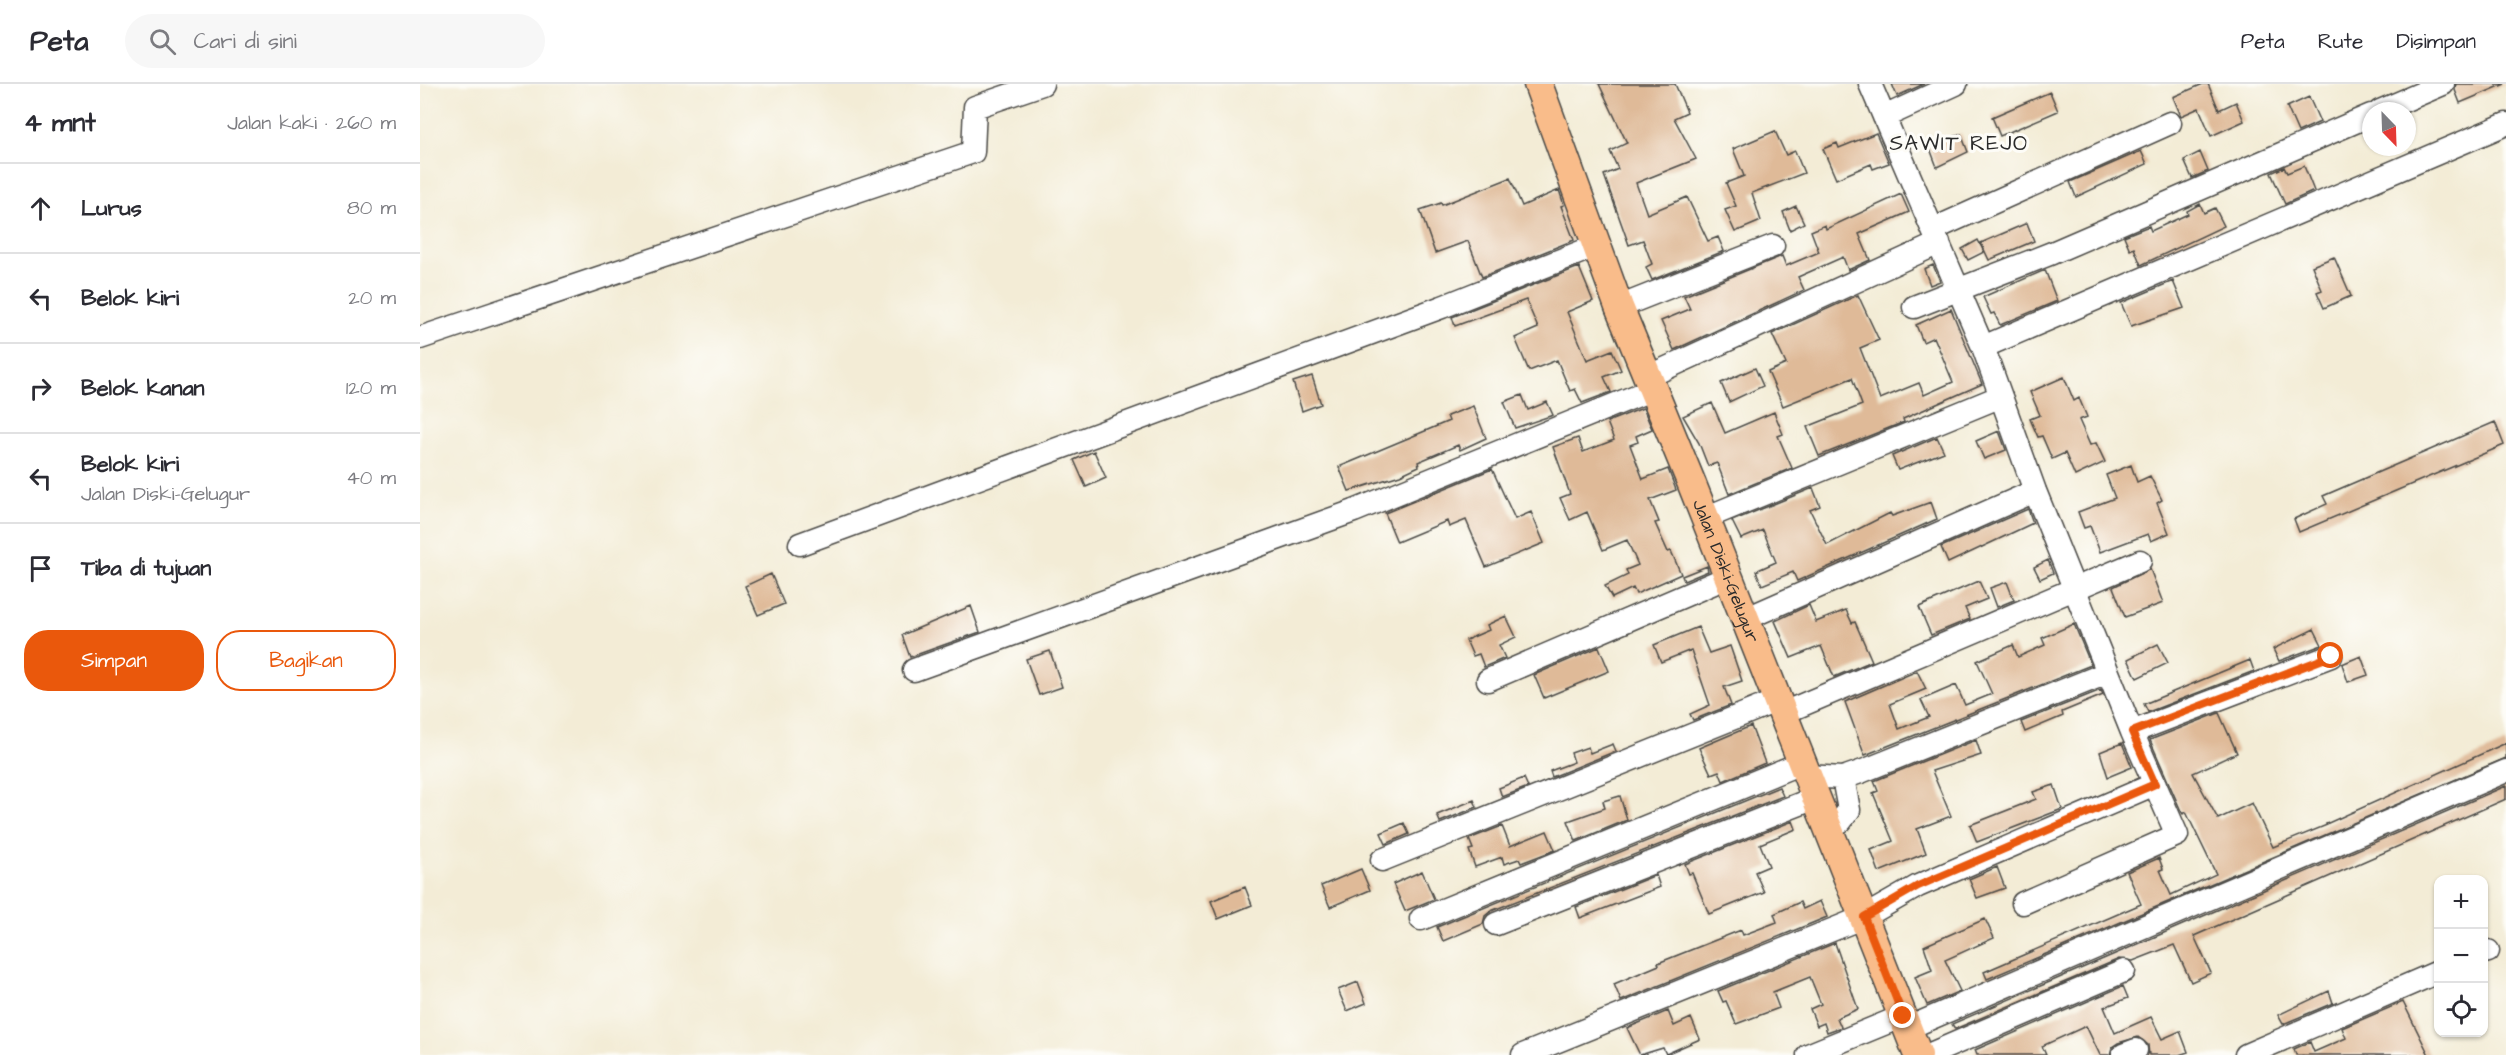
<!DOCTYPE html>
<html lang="id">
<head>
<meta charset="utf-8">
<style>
	:root { --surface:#fff; --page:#f7f7f7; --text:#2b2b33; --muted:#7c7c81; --line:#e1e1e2; --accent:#ea580c }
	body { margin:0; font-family:"Architects Daughter",sans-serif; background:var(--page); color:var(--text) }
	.controls { position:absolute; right:18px; bottom:18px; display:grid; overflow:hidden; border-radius:12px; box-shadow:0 2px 4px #0004 }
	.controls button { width:54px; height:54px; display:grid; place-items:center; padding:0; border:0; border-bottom:2px solid var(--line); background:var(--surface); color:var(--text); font:30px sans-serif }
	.compass { position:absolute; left:1942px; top:18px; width:54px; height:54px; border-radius:50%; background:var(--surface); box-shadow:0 2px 4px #0004; rotate:157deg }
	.stop { position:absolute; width:18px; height:18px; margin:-14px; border:4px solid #ea580c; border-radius:50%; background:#fff }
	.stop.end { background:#ea580c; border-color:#fff; box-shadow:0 2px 6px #0008 }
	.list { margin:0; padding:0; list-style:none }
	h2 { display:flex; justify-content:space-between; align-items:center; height:78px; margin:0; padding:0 24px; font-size:26px }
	h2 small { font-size:20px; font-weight:400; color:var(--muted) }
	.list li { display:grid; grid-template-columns:39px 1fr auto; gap:18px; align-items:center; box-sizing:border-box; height:90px; padding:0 24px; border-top:2px solid var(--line) }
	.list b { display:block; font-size:22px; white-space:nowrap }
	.list p { margin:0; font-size:20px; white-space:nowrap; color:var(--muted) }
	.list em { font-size:20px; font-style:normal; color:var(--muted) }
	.actions { display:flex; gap:12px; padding:18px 24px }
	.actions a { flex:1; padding:14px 0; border:2px solid var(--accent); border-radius:24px; text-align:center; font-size:21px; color:var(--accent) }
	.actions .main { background:var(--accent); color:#fff }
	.icon { flex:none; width:33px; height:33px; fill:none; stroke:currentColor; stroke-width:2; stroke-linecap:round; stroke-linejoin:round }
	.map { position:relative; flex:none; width:2086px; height:971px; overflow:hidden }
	header { display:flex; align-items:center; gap:36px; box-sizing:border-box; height:84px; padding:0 30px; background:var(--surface); border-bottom:2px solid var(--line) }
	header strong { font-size:28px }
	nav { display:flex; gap:33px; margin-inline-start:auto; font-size:21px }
	.search { width:420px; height:54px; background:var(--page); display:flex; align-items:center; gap:15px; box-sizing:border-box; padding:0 21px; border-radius:33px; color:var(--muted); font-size:22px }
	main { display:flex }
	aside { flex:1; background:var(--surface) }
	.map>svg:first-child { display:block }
</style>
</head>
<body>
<header>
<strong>Peta</strong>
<div class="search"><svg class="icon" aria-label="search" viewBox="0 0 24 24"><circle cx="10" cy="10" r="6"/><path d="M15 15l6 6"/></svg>Cari di sini</div>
<nav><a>Peta</a><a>Rute</a><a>Disimpan</a></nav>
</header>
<main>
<aside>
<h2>4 mnt<small>Jalan kaki · 260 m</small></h2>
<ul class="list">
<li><svg class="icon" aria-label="ahead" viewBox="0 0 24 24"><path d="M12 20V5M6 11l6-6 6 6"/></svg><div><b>Lurus</b></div><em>80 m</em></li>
<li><svg class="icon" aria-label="left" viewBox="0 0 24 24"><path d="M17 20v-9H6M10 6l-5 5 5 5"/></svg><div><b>Belok kiri</b></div><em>20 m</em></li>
<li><svg class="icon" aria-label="right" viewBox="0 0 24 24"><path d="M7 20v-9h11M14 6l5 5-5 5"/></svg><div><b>Belok kanan</b></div><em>120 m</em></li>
<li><svg class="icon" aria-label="left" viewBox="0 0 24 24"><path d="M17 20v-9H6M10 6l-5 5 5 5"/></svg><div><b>Belok kiri</b><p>Jalan Diski–Gelugur</p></div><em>40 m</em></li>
<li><svg class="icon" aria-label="arrive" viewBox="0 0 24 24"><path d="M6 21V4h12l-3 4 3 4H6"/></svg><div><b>Tiba di tujuan</b></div></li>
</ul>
<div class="actions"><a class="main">Simpan</a><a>Bagikan</a></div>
</aside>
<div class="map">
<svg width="2086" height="971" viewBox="0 0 2086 971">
	<rect width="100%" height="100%" fill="#fdfcf7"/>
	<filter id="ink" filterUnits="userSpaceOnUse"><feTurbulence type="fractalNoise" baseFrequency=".0167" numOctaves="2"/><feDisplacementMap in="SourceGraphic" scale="12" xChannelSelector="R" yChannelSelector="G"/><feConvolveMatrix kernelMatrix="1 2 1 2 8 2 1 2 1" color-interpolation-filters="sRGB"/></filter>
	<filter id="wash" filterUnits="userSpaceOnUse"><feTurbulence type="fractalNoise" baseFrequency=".008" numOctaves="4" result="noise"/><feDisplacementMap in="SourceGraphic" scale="24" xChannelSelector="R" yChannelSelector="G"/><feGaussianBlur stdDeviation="1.35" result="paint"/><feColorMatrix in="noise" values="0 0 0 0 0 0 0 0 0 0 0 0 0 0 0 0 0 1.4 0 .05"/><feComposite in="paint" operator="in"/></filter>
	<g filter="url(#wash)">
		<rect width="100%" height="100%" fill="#f3ecd6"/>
		<g id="blocks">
			<path fill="#dfba98" d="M1179,0H1255L1267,28L1254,34L1276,75L1216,99L1227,130L1267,113L1288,157L1298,153L1304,167L1232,196L1226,183L1232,180L1223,156L1209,161L1184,91L1198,85L1190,67L1207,59Z
				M1472,0H1504L1477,12Z
				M1783,0H1788L1799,26L1816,18L1824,37L1791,52L1779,24L1761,32L1753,13Z
				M2036,0H2085L2040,19L2035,6Z
				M1630,8L1638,27L1580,52L1572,33Z
				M1889,13L1900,38L1878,48L1867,23Z
				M1355,47L1366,71L1375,67L1384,89L1332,109L1341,137L1315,148L1305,126L1316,122L1306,99L1324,92L1313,65Z
				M1456,49L1469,79L1453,85L1451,80L1416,95L1403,65L1417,59L1419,64Z
				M1541,50L1548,68L1517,83L1509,62Z
				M1721,67L1727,80L1656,113L1650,98Z
				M1780,68L1788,87L1772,94L1764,76Z
				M1884,82L1894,107L1865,120L1851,89L1864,83L1867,89Z
				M1090,94L1102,122L1139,106L1144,121L1141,122L1154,156L1062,193L1048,157L1015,169L1000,126L1021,119L1022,121Z
				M1481,110L1489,128L1439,150L1450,176L1428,186L1423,173L1378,193L1384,206L1254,266L1241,237L1270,225L1264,212L1362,172L1366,182L1399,168L1391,147L1405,141L1406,145Z
				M1780,120L1784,129L1795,124L1804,142L1721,181L1714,164L1710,166L1704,152L1729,142L1731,147L1768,130L1767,127Z
				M1376,122L1384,139L1370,146L1363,128Z
				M1607,139L1614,157L1569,176L1561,159Z
				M1558,156L1564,168L1548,176L1542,165Z
				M1914,173L1931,212L1904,224L1897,208L1902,206L1892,182Z
				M1513,181L1520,197L1510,201L1504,185Z
				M1159,183L1173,217L1147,228L1167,276L1192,266L1201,286L1184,293L1191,308L1162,319L1155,305L1150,307L1137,276L1109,287L1095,254L1118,244L1106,216L1035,242L1032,233Z
				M1625,186L1637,217L1580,241L1574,229L1571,230L1563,213Z
				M1753,197L1764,224L1711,242L1701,219Z
				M1438,211L1459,256L1440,264L1460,315L1499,299L1504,311L1533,298L1514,253L1503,258L1496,241L1531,225L1562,300L1483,335L1484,338L1399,372L1387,343L1442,321L1432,294L1363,322L1348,288L1366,280L1352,250Z
				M1335,284L1343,302L1309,318L1301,299Z
				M892,292L901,320L882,327L873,298Z
				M1644,293L1654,317L1659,314L1667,333L1659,336L1670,361L1676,359L1685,378L1655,392L1645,369L1632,375L1622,352L1618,353L1610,335L1620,331L1610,308Z
				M1102,311L1108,326L1127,318L1133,331L1095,344L1084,318Z
				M1292,319L1305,349L1354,328L1363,350L1358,352L1372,384L1309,410L1297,379L1288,382L1279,359L1263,332Z
				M1053,322L1066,354L1040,366L1038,361L998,378L999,382L980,391L929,407L919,383L1029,337L1027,332Z
				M1223,324L1232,345L1216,352L1218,358L1210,361L1223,395L1248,385L1256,406L1230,416L1239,438L1235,439L1248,468L1251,467L1261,490L1216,510L1213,504L1192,514L1185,502L1208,491L1206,486L1218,481L1207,456L1183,466L1167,428L1150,436L1140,414L1150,410L1133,363L1158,354L1163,368L1194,356L1187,338Z
				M2075,338L2084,361L1879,448L1874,435L1907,420L1903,412Z
				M1579,347L1586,366L1564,375L1556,357Z
				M1517,353L1524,368L1478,386L1472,372Z
				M674,367L686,394L666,403L654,376Z
				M1711,381L1717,398L1730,392L1742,416L1737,419L1749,449L1731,457L1728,450L1680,468L1670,442L1664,444L1658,428L1695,414L1686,391Z
				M1072,385L1095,435L1111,428L1124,459L1066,483L1046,436L1029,443L1027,437L977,458L965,429Z
				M1393,404L1400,422L1390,426L1407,461L1470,429L1472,432L1511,418L1517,435L1377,497L1373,488L1342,501L1336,487L1356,478L1343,446L1321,455L1312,437Z
				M1608,425L1613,439L1528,479L1521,463Z
				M1628,476L1633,489L1620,495L1614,483Z
				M1287,482L1288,487L1264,497L1262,492Z
				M1730,485L1743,519L1705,533L1693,503Z
				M351,490L364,520L338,531L325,502Z
				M1559,497L1567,515L1545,524L1550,535L1511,551L1499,523Z
				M1587,498L1594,516L1577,523L1570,504Z
				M1389,521L1396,538L1426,526L1432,539L1435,538L1452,577L1414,593L1401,562L1371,574L1355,537Z
				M551,522L560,548L490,573L482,551Z
				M1086,532L1096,553L1079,561L1085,574L1064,583L1059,570L1053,572L1046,556L1069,546L1067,541Z
				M1654,540L1671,581L1445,671L1443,667L1425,618L1497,587L1506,605L1470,620L1479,645L1509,633L1501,616L1536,601L1545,621L1572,610L1557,577L1593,561L1598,573L1625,561L1622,554Z
				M1278,543L1289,569L1310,562L1322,597L1304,603L1311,621L1273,636L1270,630L1290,621L1271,566L1241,578L1234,561Z
				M1894,545L1902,561L1859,577L1853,565Z
				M1738,560L1748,579L1717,594L1708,575Z
				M1179,563L1189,587L1124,614L1114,591Z
				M630,567L642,603L619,611L606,575Z
				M1941,572L1948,591L1928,598L1922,580Z
				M1830,576L1834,587L1728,628L1724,620Z
				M1681,606L1683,611L1642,628L1643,632L1605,648L1601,638Z
				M1799,629L1817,669L1773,689L1798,735L1832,719L1853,763L1907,741L1906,740L2086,659V674L1567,895L1564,888L1721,820L1707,788L1739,774L1743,785L1740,786L1751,811L1796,790L1766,728L1763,730L1761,727L1730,656Z
				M1331,642L1345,679L1303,697L1299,687L1291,690L1279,664Z
				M1556,656L1561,671L1512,687L1531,732L1497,745L1506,769L1459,788L1451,766L1473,757L1453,709L1458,707L1454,697Z
				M1702,659L1712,683L1688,693L1680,668Z
				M1193,660L1196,667L1132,693L1130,687L1154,678L1151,669L1168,663L1170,669Z
				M1104,694L1108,703L1082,713L1079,704Z
				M1634,701L1642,725L1557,758L1550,741L1616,715L1613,708Z
				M2086,702V715L1774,852L1791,889L1771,898L1754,861L1713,877L1699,875L1535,945L1532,940Z
				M1359,703L1363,712L1071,827L1065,832L1063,840L1023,857L1017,843Z
				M1200,712L1207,736L1156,757L1148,737L1185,724L1183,717Z
				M1054,716L1057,723L1020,738L1017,731Z
				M1373,737L1376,745L1340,760L1349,782L1335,788L1344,808L1289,830L1272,789L1269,790L1265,780Z
				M984,739L989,750L966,760L961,749Z
				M1082,742L1090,762L1127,747L1135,766L1101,779L1099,775L1084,780L1082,773L1055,783L1049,766L1053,765L1049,755Z
				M1577,783L1585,804L1557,814L1549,795Z
				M941,785L950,806L910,823L901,802Z
				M1002,787L1014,815L985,827L973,800Z
				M1236,791L1240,803L1160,834L1156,823Z
				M825,803L832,821L798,835L791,817Z
				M1400,817L1407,833L1201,917L1194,900L1239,881L1238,879L1321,846L1323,851L1357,838L1354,830L1380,818L1383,825Z
				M1565,835L1574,854L1525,876L1540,907L1507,921L1495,893L1512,886L1504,862Z
				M1415,859L1438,925L1417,934L1421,943L1407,948L1404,939L1397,942L1390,925L1401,920L1390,893L1353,908L1359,924L1316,940L1306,917L1303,918L1298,907Z
				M938,898L946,919L927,927L918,906Z
				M1703,902L1708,914L1684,923L1695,949L1731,933L1742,955L1760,947L1768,968L1759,971H1729L1728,961L1718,953L1698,959L1692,963L1690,971H1680L1666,942L1622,962L1626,971H1557L1555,966Z
				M1909,907L1913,919L1863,940L1858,931Z
				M1983,918L2009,971H1876L1874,965L1890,958L1894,968L1926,954L1922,944Z
				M1248,927L1254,942L1271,934L1280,955L1246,970L1243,964L1220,971L1207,944Z"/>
		</g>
	</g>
	<g filter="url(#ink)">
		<use href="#blocks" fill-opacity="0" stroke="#494845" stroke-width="1.5"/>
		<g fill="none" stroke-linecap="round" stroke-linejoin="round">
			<g stroke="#494845" stroke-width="25">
				<path id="minor" d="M1450,0L1563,263L1615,407L1712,648L1757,751L1603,819
					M1960,27L2023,0
					M1464,33L1536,0
					M1514,145L1750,39
					M1199,223L1353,162
					M1494,223L1632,169L1951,31
					M0,254L553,68L555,23L622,0
					M1563,263L2086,40
					M1227,293L1519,159
					M1285,434L1579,313
					M380,460L1022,223L1176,162
					M1325,535L1615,407
					M494,586L934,427L1233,305
					M1068,596L1308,493
					M1361,630L1720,477
					M1712,648L1911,572
					M1386,692L1423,694L1443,687L1687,589
					M1408,744L1421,737L1429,726L1423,694
					M962,776L1356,617
					M1001,835L1381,679
					M1076,840L1395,714
					M2064,868L2068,867
					M1488,944L2086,687
					M1103,971L1444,833L1498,802L1735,700
					M1388,971L1483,932
					M1508,971L1704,887
					M1703,971L1716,966
					M1826,971L2018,888"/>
			</g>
			<g stroke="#494845" stroke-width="31">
				<g id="major">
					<path id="s1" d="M1118,0L1199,223L1271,398L1498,971"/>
				</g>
			</g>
			<use href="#minor" stroke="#fff" stroke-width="22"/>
			<use href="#major" stroke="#f9bc8a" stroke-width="28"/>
		</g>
	</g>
	<g fill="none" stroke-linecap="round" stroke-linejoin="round" filter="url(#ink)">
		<path stroke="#ea580c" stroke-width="8" d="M1483,932L1444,833L1498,802L1735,700L1712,648L1911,572"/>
	</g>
	<g text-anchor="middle" stroke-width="6" stroke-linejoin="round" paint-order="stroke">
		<g font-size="18" fill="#2b2b2b" stroke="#fdfcf7">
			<text dy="6" stroke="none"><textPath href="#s1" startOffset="522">Jalan Diski–Gelugur</textPath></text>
		</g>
		<g font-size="21" letter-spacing="1.5" fill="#2b2b2b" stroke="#fdfcf7">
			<text x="1539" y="66">SAWIT REJO</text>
		</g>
	</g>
</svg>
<div class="controls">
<button>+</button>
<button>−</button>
<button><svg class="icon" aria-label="locate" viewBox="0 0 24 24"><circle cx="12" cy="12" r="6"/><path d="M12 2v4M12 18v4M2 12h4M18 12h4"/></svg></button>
</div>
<svg class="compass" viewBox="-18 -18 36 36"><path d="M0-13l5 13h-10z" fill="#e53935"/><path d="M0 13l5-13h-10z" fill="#7c7c81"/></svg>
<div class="stop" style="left:1911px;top:572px"></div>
<div class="stop end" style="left:1483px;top:932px"></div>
</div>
</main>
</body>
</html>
